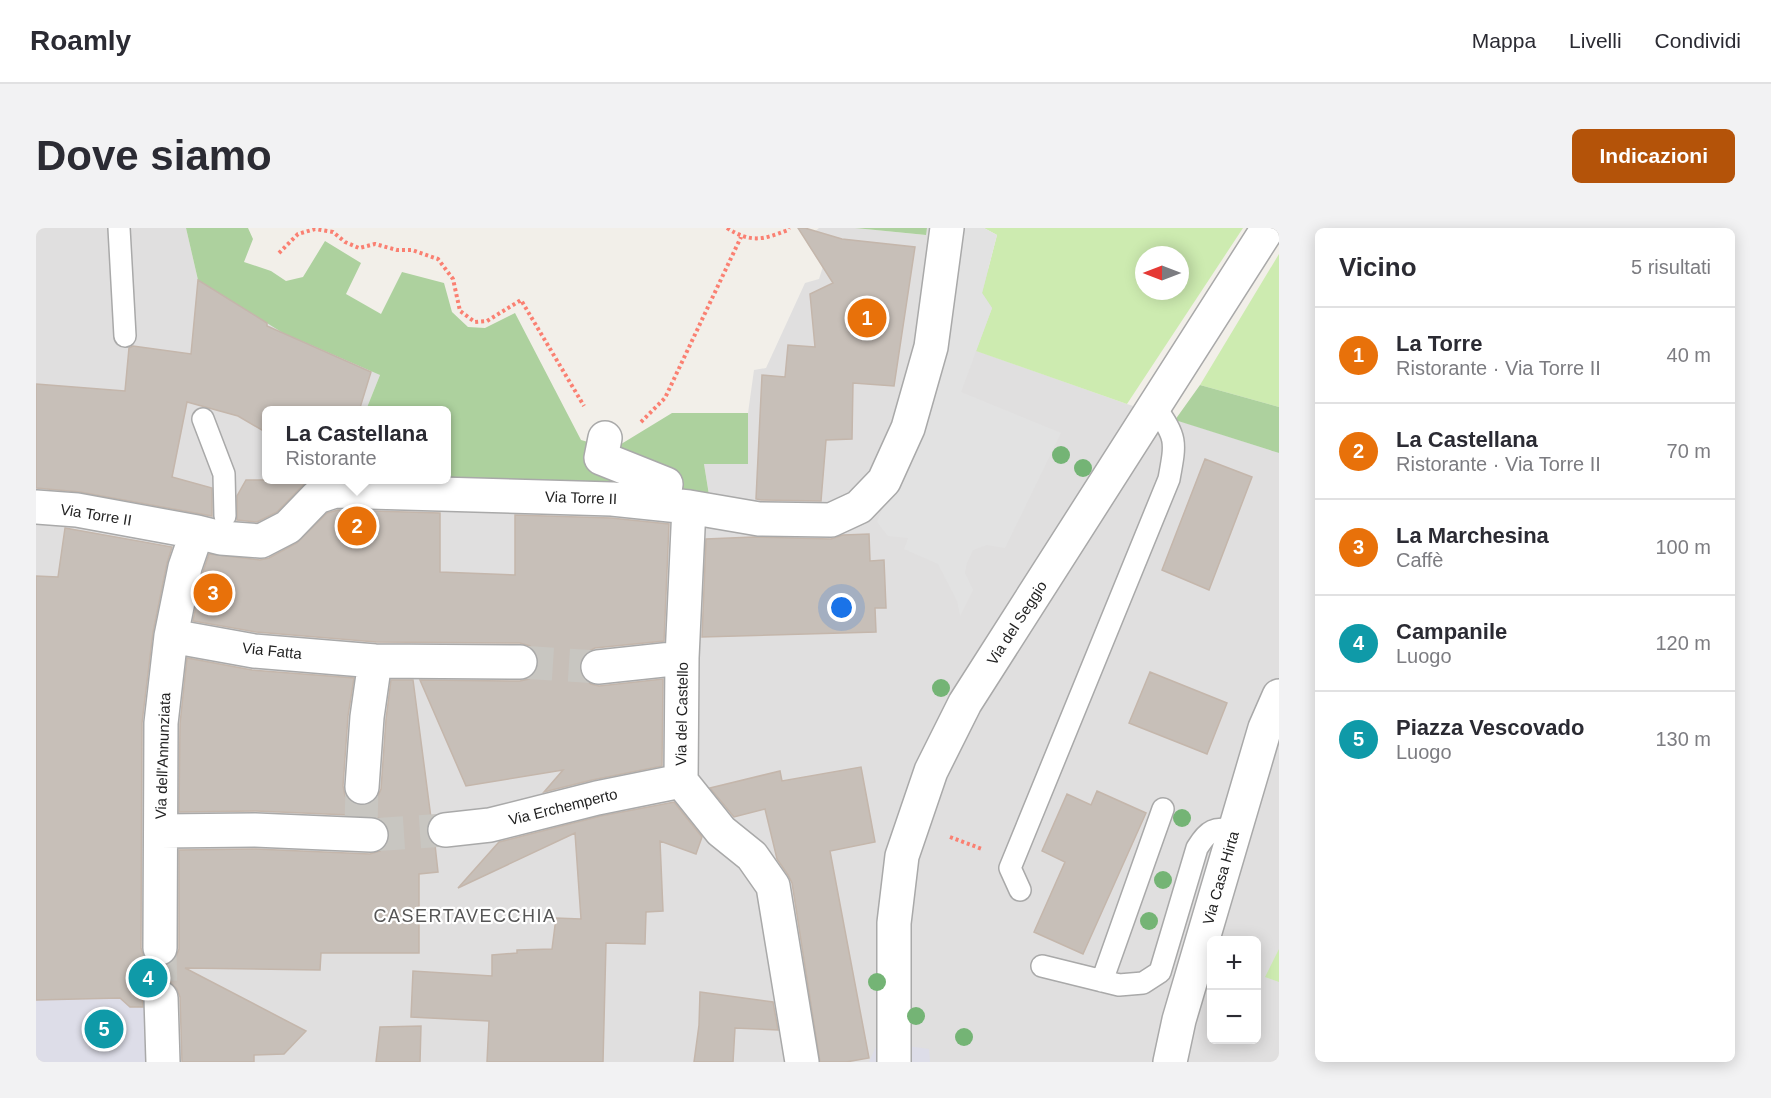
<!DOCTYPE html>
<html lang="it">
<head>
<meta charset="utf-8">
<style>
	:root { --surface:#fff; --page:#f2f2f3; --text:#2b2b33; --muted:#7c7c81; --line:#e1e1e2; --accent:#b45309 }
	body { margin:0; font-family:Helvetica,sans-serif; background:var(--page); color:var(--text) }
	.controls { position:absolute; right:18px; bottom:18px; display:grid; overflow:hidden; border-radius:9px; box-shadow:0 3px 15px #0003 }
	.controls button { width:54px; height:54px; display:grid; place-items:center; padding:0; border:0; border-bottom:2px solid var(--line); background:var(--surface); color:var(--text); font:30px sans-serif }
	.compass { position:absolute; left:1099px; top:18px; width:54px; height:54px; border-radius:50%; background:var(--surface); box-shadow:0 3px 15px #0003; rotate:270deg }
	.you { position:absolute; left:806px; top:380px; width:21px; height:21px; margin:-15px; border:4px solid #fff; border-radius:50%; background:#1a73e8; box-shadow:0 0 0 9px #1a73e833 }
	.badge { display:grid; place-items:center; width:39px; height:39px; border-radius:50%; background:var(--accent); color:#fff; font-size:20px; font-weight:700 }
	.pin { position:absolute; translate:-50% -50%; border:3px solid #fff; box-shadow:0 2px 6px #0006 }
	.popup { position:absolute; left:226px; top:178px; width:189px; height:78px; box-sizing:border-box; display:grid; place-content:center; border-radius:9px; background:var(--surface); filter:drop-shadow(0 2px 4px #0005); font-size:20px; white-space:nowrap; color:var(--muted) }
	.popup b { font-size:22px; color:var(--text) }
	.popup::after { content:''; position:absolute; left:50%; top:100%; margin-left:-12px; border:12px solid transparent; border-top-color:var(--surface) }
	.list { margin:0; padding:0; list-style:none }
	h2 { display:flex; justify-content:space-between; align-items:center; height:78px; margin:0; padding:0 24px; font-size:26px }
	h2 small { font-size:20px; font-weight:400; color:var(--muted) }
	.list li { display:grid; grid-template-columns:39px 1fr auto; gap:18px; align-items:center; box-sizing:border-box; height:96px; padding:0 24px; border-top:2px solid var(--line) }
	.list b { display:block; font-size:22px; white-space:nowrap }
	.list p { margin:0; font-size:20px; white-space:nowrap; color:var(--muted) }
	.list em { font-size:20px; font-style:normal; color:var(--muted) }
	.map { position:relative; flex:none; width:1243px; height:834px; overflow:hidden; border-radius:9px }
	header { display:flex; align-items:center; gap:36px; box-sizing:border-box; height:84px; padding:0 30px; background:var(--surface); border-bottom:2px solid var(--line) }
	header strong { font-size:28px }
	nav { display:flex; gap:33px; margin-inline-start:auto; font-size:21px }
	.intro { display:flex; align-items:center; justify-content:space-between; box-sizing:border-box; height:144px; padding:0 36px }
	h1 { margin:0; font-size:42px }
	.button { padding:15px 27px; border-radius:9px; background:var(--accent); color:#fff; font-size:21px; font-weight:700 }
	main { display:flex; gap:36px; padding:0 36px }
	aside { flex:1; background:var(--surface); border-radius:9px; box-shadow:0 3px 15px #0003 }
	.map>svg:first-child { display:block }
</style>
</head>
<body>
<header>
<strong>Roamly</strong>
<nav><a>Mappa</a><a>Livelli</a><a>Condividi</a></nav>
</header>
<div class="intro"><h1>Dove siamo</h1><a class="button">Indicazioni</a></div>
<main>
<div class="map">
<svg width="1243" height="834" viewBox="0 0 1243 834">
	<rect width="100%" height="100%" fill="#f2efe9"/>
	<path fill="#e0dfdf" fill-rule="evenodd" d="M0,0H150L162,52L344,147L330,182H231V252H361L673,266L668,236H712V185L718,142L730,140L769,55L783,51L791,26L781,31L769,12L783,0H819L889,7L891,0H948L956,80L941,123L1091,176L1243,225V834H0ZM1176,712H1220V812H1176Z"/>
	<path fill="#cdebb0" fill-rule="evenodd" d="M948,0H1207L1091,176L940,123L956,80L946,65L961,7ZM1108,27H1144V63H1108Z
		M1243,26V179L1164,157Z
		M1243,721V754L1229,749Z"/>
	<path fill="#add19e" d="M150,0H212L217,11L208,34L235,43L250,53L267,49L289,13L325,35L310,66L345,86L366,44L408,55L416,84L432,99L449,100L479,85L545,212L577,221L636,185H712V236H668L673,267L411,252V182H330L344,147L247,105L162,52Z
		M819,0H891L890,7Z
		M1164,157L1243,179V225L1139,192Z"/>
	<path fill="#e2e2e2" d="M920,0H948L961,7L946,65L956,80L925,164L1025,205L969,320L951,317L937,322L931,335L929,345L937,362L924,388L921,373L902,336L868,321L872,310L852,308L841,294L881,199Z"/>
	<path fill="#dddde8" d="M89,770L104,775H126L136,834H0V772Z
		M842,814L893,821L894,834H833Z"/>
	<path fill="#c7bfb8" stroke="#c4b6ab" stroke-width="1.5" d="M762,0H769L806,11L879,19L858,158L817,155L816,211L790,212L785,273L725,272L720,271L726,147L749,149L752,117L779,119L774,66L797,55Z
		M162,52L231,95V98L335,144L323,183H231V205L202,188L151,174L136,249L176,260V288L44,264L0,260V156L89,163L93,120L97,118L155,126Z
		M1169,231L1216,249L1173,362L1126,342Z
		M210,252H272L241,284L221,294L201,292V268Z
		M302,282L404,285V344L479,347V287L575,290L633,296L628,413L559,420L551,424L545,431L543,440L547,450L555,456L563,458L627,451L626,538L556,552L508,564L527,542L430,558L384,452L484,453L493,451L500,444L503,435L501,425L494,418L484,415L340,414L220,404L157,393L167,344L173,326L224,332L233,330L261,315L291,285Z
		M29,300L136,319L131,335L117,404L106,495L105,720L108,730L115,736L124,739L134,736L140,729L143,721V622L219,621L334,626L344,623L350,618L354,608L351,598L345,591L336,588L220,583L143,584L144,496L151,430L216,442L318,450L312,488L307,558L309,568L315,574L324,578L335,576L341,570L345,561L350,491L355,452H377L395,590L392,595L391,605L394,613L399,617L402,644L383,646V678L368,685H383V725H285L284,742L149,740L270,803L248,826L218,827V834H146L144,769L141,761L134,754L125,751L116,754L109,761L106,770L107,779H94L84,770L0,772V348L22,349Z
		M833,306L834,333L848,332L850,380H839L840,404L666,409L670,311L718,309L795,311L807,307Z
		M1114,444L1191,475L1171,526L1093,495Z
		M825,539L839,614L794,623L833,830L810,834H784L756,655L752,647L741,631L729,581L698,589L674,560L744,543L746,553Z
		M1061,563L1110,585L1047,726L998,704L1029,634L1006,623L1031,566L1055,577Z
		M638,574L666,609L660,626L624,613L627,683L610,684L609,716L570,715L567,834H451L453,793L375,789L377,743L456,748V727L481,725V722L516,721L520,690L545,691L539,605L422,660L463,614L565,588Z
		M664,764L737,774L742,802L699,800L697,834H658L663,797Z
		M385,798L384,834H340L344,799Z"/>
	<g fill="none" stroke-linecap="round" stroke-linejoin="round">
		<path stroke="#c8c6c1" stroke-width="33" stroke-dasharray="33 16" stroke-linecap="butt" d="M484,434L562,439
			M325,599L326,559
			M335,607L409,602
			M124,720L125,770"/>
		<g stroke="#a9a9a9" stroke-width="24">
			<path id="lane" d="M83,0L89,108
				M167,191L188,246L189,288
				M984,662L974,640L1133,251C1140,213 1141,210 1119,179
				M1006,738L1083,757L1107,755L1124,744L1161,620C1173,601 1177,600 1199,602
				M1066,753L1127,581"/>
		</g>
		<g stroke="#a9a9a9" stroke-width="36">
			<path id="street" d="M569,210L565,230L630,256L627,276
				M0,279L41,282L161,304L185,310L225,313L252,299L281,269L299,263L576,271L653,279L723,291L795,292L823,279L848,253L872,200L895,119L911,0
				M653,279L646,430L645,553L685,603L716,628L737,658L766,834
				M135,408L218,423L339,433L484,434
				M562,439L646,430
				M326,559L331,489L339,433
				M409,602L454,597L561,570L645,553
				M125,603L219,602L335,607
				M124,720L125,495L135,408L149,339L161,304
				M125,770L127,834
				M858,834V695L866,628L895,543L929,475L1232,0
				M1134,834L1143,792L1229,500L1243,468"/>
		</g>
		<path stroke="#fa8072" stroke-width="4" stroke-dasharray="3 3" stroke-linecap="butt" d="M691,0C715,15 726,12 752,2L753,0
			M243,25L262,6L279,1L297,4L309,14L323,20L339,16L361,22H376L402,31L417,51L424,83L439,94L451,93L485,72L548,178
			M605,194L629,170L705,9
			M914,609L946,621"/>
		<use href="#lane" stroke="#fff" stroke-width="21"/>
		<use href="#street" stroke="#fff" stroke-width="33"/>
	</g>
	<g fill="#74b475">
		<circle cx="1025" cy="227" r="9"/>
		<circle cx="1047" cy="240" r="9"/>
		<circle cx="905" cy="460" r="9"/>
		<circle cx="1146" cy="590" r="9"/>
		<circle cx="1127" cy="652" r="9"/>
		<circle cx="1113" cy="693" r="9"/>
		<circle cx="841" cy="754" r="9"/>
		<circle cx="880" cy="788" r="9"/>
		<circle cx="928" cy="809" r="9"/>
	</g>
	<g text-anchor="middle" stroke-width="4.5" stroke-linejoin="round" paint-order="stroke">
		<g font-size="15" fill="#222" stroke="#fff">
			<text transform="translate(545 270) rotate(2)" y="5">Via Torre II</text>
			<text transform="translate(60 287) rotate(9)" y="5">Via Torre II</text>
			<text transform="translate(981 395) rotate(-57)" y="5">Via del Seggio</text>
			<text transform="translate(236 423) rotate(6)" y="5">Via Fatta</text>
			<text transform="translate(646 486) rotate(-89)" y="5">Via del Castello</text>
			<text transform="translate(127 528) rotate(-88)" y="5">Via dell'Annunziata</text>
			<text transform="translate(527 579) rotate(-14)" y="5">Via Erchemperto</text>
			<text transform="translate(1185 650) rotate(-74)" y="5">Via Casa Hirta</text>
		</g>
		<g font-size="18" letter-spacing="1.5" fill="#555" stroke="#fff">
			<text x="429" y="694">CASERTAVECCHIA</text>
		</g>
	</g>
</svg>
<div class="controls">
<button>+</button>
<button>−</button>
</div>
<svg class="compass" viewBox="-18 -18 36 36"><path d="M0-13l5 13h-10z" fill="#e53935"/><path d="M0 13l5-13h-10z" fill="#7c7c81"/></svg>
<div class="you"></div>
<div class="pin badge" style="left:831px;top:90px;background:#e8710a">1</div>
<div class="pin badge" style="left:321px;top:298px;background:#e8710a">2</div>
<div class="popup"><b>La Castellana</b>Ristorante</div>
<div class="pin badge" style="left:177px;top:365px;background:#e8710a">3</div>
<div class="pin badge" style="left:112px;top:750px;background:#0f9aa8">4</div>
<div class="pin badge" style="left:68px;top:801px;background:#0f9aa8">5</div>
</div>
<aside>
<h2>Vicino<small>5 risultati</small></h2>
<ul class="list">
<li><span class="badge" style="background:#e8710a">1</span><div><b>La Torre</b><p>Ristorante · Via Torre II</p></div><em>40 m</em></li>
<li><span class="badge" style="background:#e8710a">2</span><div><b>La Castellana</b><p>Ristorante · Via Torre II</p></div><em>70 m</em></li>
<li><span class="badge" style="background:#e8710a">3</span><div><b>La Marchesina</b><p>Caffè</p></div><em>100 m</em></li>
<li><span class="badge" style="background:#0f9aa8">4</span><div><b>Campanile</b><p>Luogo</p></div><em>120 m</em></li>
<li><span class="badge" style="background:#0f9aa8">5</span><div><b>Piazza Vescovado</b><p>Luogo</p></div><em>130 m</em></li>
</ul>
</aside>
</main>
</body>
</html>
